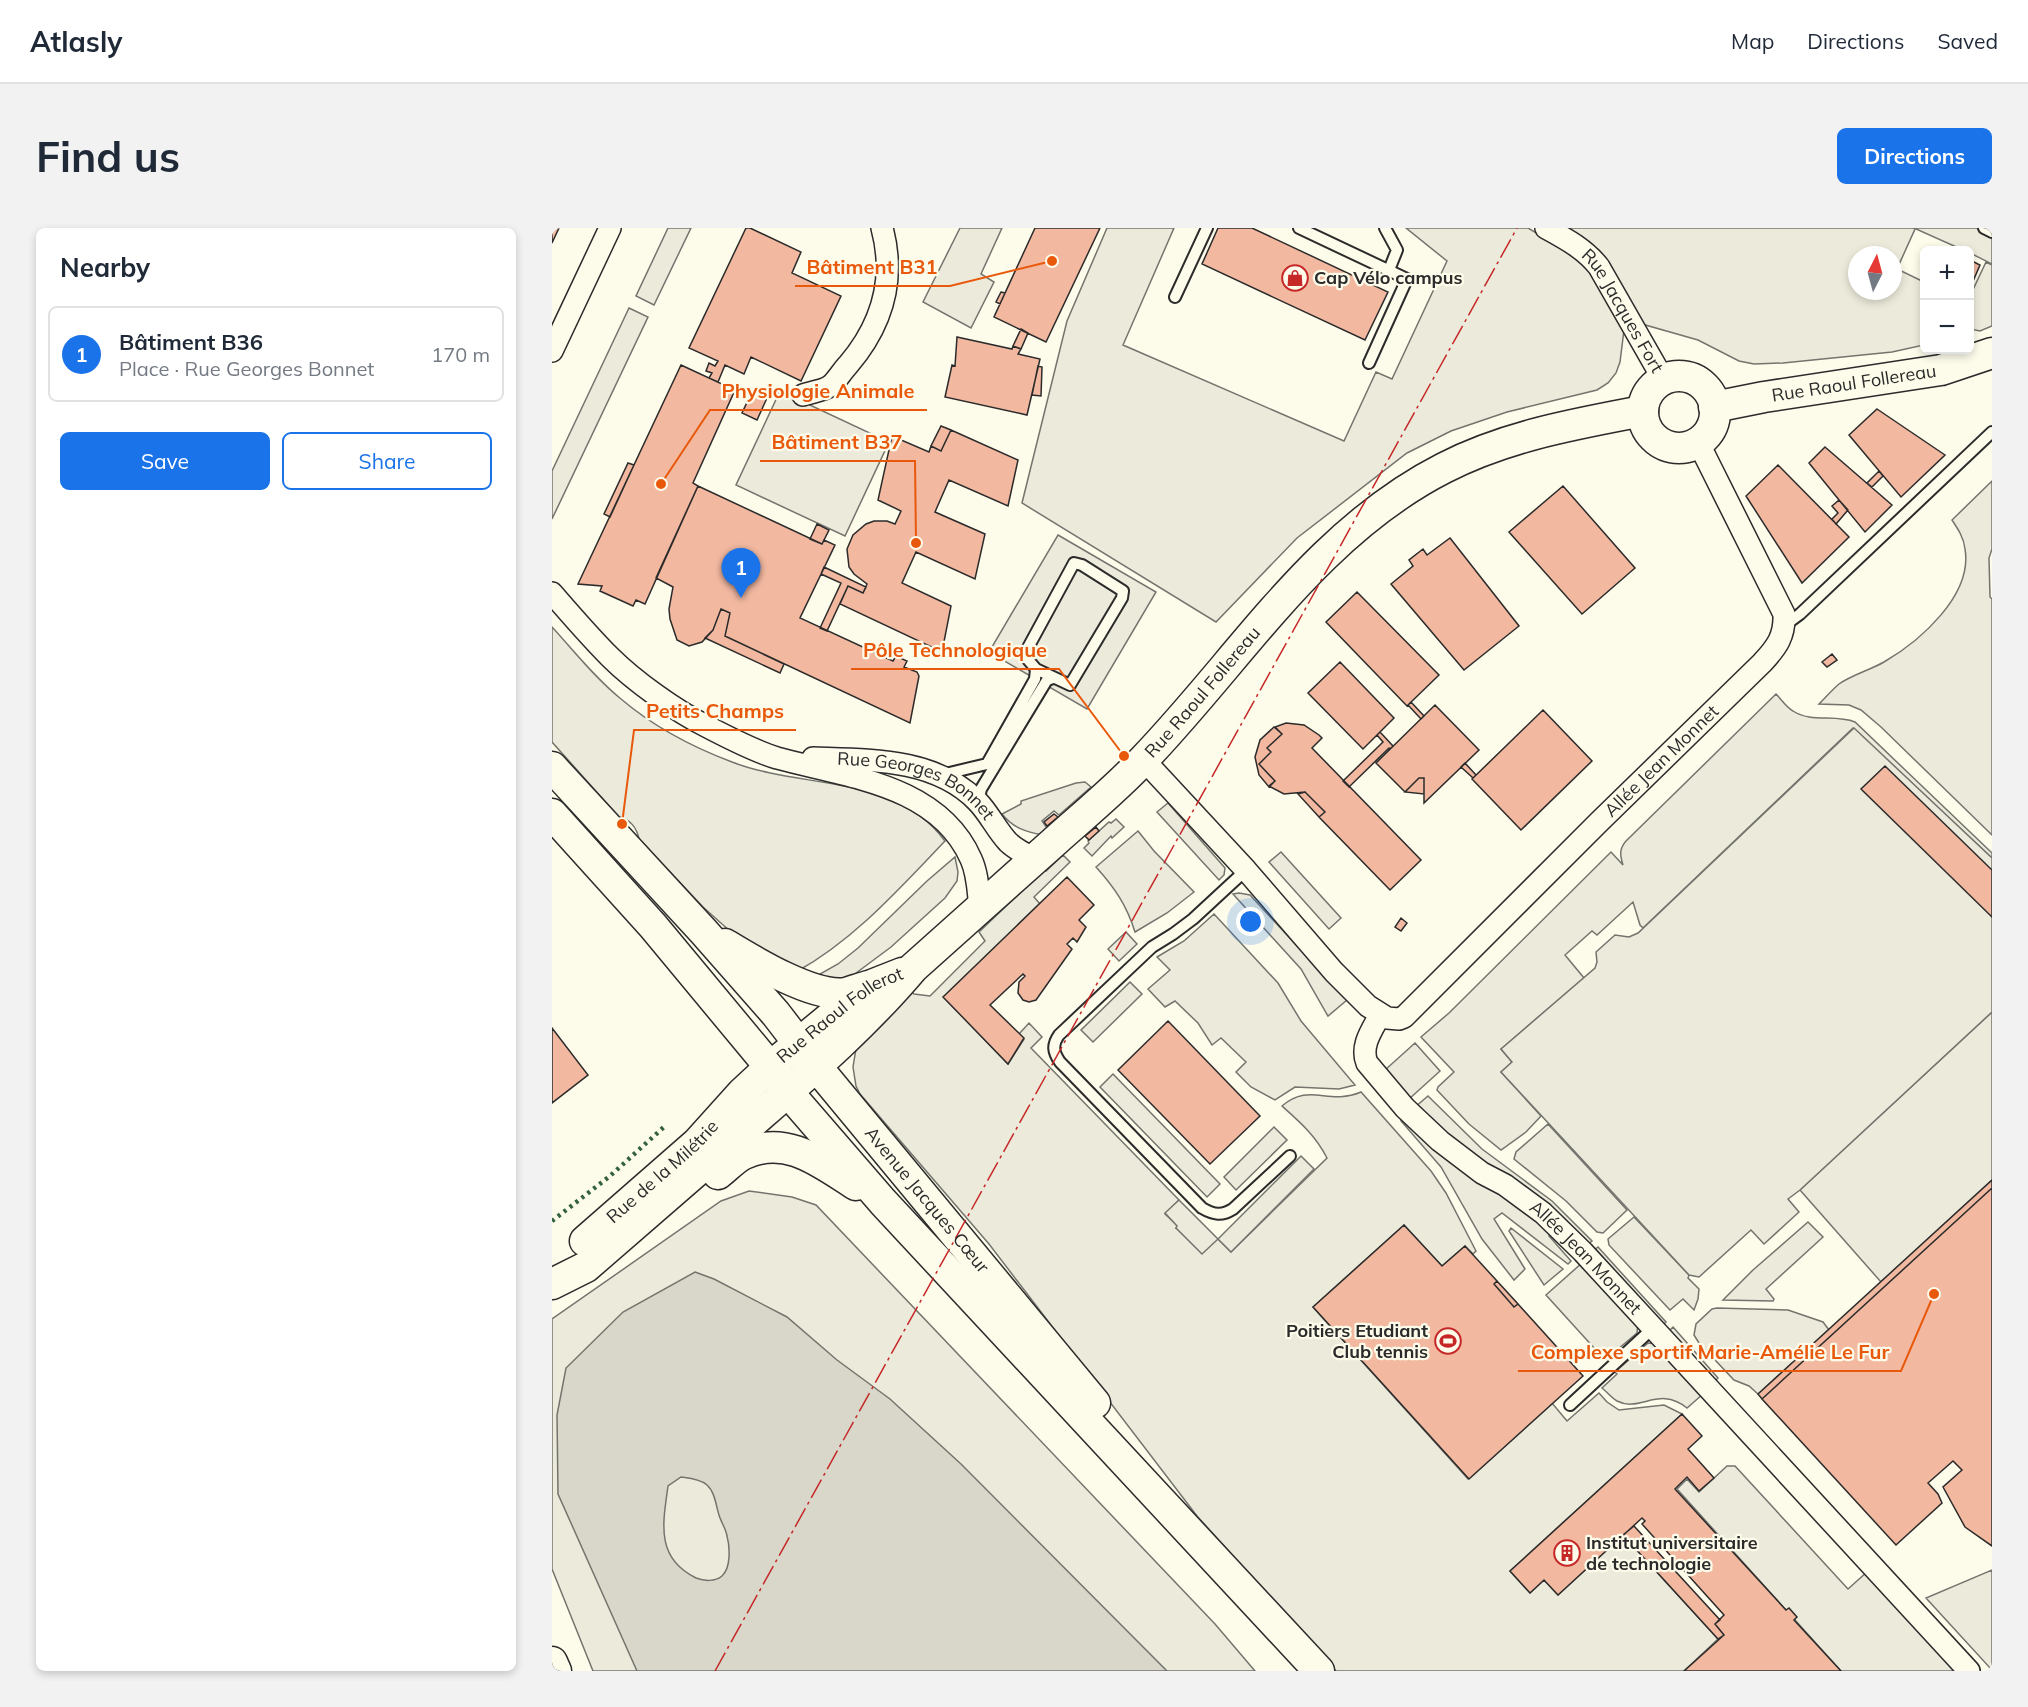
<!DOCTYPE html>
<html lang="en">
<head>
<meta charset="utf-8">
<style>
	:root { --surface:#fff; --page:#f2f2f3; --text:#1f2937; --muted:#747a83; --line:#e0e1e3; --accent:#1a73e8 }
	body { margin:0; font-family:Mulish,sans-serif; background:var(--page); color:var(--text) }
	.controls { position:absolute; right:18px; top:18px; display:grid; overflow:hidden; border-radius:9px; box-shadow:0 3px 9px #0003 }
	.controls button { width:54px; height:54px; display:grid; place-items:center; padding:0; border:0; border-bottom:2px solid var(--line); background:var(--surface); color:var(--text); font:30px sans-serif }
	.compass { position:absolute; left:1296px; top:18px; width:54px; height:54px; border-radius:50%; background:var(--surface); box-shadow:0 3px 9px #0003; rotate:6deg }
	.you { position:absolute; left:699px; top:694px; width:21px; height:21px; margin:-15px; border:4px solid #fff; border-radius:50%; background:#1a73e8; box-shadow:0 0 0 9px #1a73e833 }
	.badge { display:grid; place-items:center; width:39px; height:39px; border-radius:50%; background:var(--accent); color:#fff; font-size:20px; font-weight:700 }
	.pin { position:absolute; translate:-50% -50px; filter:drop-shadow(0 2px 3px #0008) }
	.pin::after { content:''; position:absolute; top:32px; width:21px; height:18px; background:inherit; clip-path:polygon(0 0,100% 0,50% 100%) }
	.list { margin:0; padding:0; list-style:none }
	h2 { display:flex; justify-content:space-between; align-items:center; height:78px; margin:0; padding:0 24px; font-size:26px }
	h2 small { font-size:20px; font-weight:400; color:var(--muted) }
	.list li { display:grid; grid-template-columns:39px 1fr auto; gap:18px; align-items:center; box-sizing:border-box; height:96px; margin:0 12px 12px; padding:0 12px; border:2px solid var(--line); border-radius:9px }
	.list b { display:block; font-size:22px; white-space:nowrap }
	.list p { margin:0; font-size:20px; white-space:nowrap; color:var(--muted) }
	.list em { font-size:20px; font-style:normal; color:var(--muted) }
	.actions { display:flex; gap:12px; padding:18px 24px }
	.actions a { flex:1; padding:14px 0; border:2px solid var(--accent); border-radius:9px; text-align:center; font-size:21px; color:var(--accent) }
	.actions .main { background:var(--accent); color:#fff }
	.map { position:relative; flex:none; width:1440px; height:1443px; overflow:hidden; border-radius:9px }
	header { display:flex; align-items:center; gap:36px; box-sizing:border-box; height:84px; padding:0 30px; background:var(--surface); border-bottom:2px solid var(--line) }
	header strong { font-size:28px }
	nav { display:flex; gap:33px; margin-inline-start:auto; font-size:21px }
	.intro { display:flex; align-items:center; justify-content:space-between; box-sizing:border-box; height:144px; padding:0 36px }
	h1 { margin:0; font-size:42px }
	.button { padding:15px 27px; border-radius:9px; background:var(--accent); color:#fff; font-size:21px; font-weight:700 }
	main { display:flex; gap:36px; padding:0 36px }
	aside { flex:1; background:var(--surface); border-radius:9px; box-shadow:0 3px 9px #0003 }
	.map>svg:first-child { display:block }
</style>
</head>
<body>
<header>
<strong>Atlasly</strong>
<nav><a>Map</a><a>Directions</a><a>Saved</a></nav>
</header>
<div class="intro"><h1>Find us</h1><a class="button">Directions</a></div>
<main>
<aside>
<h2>Nearby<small></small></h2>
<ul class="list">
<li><span class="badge">1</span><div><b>Bâtiment B36</b><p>Place · Rue Georges Bonnet</p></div><em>170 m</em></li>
</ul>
<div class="actions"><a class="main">Save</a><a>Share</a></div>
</aside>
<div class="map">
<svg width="1440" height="1443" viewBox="0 0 1440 1443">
	<rect width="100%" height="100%" fill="#fdfbea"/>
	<path fill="#ecebdb" stroke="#74746e" stroke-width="1.5" fill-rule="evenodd" d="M555,0H622L571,117L792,213L824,144L840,151L895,33L854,0H976L1025,29L1034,37L1072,102L1068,134L1064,145L1056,155L1045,162L955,184L899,203L855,225L745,310L664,394L470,275L515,93Z
		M1009,0H1361L1363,1L1345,41L1372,54V117L1340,124L1231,135L1202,136L1187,133L1146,112L1090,96L1047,22ZM1305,27H1341V63H1305Z
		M1434,34L1440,37V98L1428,103L1418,101V68Z
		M1440,253V321L1437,330L1438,369L1440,371V607L1329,499L1309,482L1297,477L1267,476C1273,470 1280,462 1287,456C1300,447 1318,442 1332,434C1368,413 1421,367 1413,321C1412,310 1406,301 1400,292Z
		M0,399C22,423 43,450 69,471C102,499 140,519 180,534C249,561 344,546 393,613C347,661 302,712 244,744L189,713L151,679L87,611C85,600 78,591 67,589L0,514Z
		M1224,466C1229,471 1234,479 1241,483C1259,495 1283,486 1303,494L1440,625V630L1301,500L1091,700L1088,697L1081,674L1045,707L1040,703L1013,727L1032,750L949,821L960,834L949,844L989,888L974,904L949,922L917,896L885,862L886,859L902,844L869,809L897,785L1059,624L1071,637C1068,627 1067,621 1074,613Z
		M533,554L539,559L507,587L502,583L490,593L497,603L491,607C474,604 461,600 450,586L469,576V573L524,555Z
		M616,575L673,640L672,647L667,652L605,584Z
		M564,591L572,599L560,610L559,608L540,628L532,620L537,615L536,613L557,594L559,595Z
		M586,603L602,623L642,664L615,685L583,704C575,678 563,660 544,639Z
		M511,627L518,634L482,669L488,676L392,769L456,836L472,811L467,806L477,795L490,809L479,820L627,972L613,986L626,998L624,1000L666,1011L679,1024L775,930C764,908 748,894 730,878C758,854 776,878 809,864L879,943L894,965L924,1023L921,1026L913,1018L890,1038L852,997L761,1079L916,1251L1000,1175L1015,1193L1047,1165L1055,1174L1067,1182L1112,1177L1130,1186L958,1343L978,1365L992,1352L1006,1367L1071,1307L1166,1411L1132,1443H784L645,1288L437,1016L308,866L304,858L301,839L304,821L358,762L362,766L378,768L433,713L427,704L492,642L494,643Z
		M403,629L406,644L405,653L393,670L339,719L292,754L261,750L286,736L306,720L375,653Z
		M687,665L698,667L795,772L776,788L749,741L681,666Z
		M662,686L726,755L749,793L803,857L787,861L743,859L723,872L699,859L684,844L694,834L669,810L660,817L646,795L623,773L613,779L596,761L618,742L605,729L632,713Z
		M1440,784V952L1329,1054L1248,962Z
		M863,815L888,843L856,872L833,842Z
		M876,868L930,921L1000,973L1040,1013L1035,1017L911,923L862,880Z
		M852,891L1001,1003L997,1008L1019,1033L1016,1036L950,985L942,991L973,1041L962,1052L930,1011L889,939L849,893Z
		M996,896L1075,982L1051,1005L1045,1004L1014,973L962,931L964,924Z
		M197,963L240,969L264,977L663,1396L703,1443H41L0,1341V1091L169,973Z
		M1082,989L1137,1047L1136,1050L1147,1061L1146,1071L1142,1082L1131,1071L1118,1082L1057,1017L1056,1011Z
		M1256,994L1271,1009L1214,1061L1222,1071L1221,1073L1171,1072L1201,1042Z
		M959,1000L1011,1041L992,1057L957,1003Z
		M1046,1019L1114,1094L1109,1099L1040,1024Z
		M1031,1034L1086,1095L1085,1105L1053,1132L994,1067Z
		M1165,1080L1236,1082L1271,1094L1277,1102L1206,1166L1197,1158L1182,1152L1147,1115L1142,1107L1144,1096L1160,1081Z
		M1121,1099L1166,1150L1160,1156L1115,1105Z
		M1096,1115L1105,1116L1151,1166L1135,1180C1107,1157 1088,1185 1065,1173C1060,1170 1055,1164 1050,1160L1065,1146L1063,1144Z
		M1175,1238H1183L1296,1361L1315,1344L1405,1443H1289L1125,1261L1135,1251L1147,1264Z
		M1440,1342V1442L1374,1370Z"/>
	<path fill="#eceadb" stroke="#74746e" stroke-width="1.5" d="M116,0H139L102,77L84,68Z
		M408,0H450L429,46L442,54L419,100L371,74Z
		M1362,0H1440V36L1418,25V22H1411Z
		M77,80L96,89L0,291V243Z
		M228,163L337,214L293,308L184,257Z
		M506,307L604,364L535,481L437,424Z
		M1302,500L1440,630V784L1248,962L1236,971L1247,984L1212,1016L1199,1002L1147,1049L1137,1047L949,844L960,834L949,821L1043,740L1045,734L1044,724L1063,707L1077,709L1086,705Z
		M729,624L789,690L777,701L717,634Z
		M574,704L585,716L567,733L556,721Z
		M578,754L590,766L541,814L529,802Z
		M561,846L668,956L655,969L548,859Z
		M722,899L735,912L684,962L672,949Z
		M749,928L762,941L679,1024L666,1011L650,1026L624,1000L625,998L613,985L627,972L666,1011Z"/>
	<path fill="#d8d7c9" stroke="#74746e" stroke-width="1.5" fill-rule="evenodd" d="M143,1044L162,1051L235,1089L285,1132L338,1171L409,1236L615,1443H85L6,1266L5,1187L14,1140L71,1084ZM129,1249C137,1250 149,1251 155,1257C163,1264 164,1278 167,1287C169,1294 174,1301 175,1308C178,1319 179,1340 170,1348C163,1354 152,1353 144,1350C103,1330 111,1295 116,1258Z"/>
	<path fill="#f2b8a0" stroke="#2b2b2b" stroke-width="1.5" d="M0,0H7L0,15Z
		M194,0H198L249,24L240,45L289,68L249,153L199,129L192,146L173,137L166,154L157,150L160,145L154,143L157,135L163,138L166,133L137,120Z
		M483,0H548L494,114L442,89Z
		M666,0H700L836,64L813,112L650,36Z
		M1418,32L1428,37L1418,60Z
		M449,64L453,65L448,76L444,74Z
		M469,101L476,105L469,121L461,118Z
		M405,109L460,121L461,118L469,121L466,126L488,131L475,187L393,169L400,137L403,138Z
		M129,137L183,162L141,255L146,258L93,376L84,372L81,378L48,363L50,358L26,356Z
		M486,138L490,139L489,168L480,167Z
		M200,164L215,170L205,192L190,185Z
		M1325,181L1393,227L1349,269L1297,207Z
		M389,198L399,202L389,223L379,218Z
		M399,202L466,232L456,278L397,252L383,284L433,306L423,351L364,324L350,355L399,378L390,424L288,376L296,358L311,365L315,356L302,346L297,339L295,321L301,307L314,296L322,293H335L343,296L349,283L326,272L340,208L377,224L379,218L389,223Z
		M1273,219L1340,277L1313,304L1257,235Z
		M76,235L82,237L58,289L52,286Z
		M1226,237L1297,309L1250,355L1194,268Z
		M1327,243L1331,248L1320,259L1315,255Z
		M146,258L270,316L272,312L283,317L248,390L341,433L344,428L355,433L352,439L365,444L367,448L358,495L173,408L178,385L169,381L161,402L150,414L137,418L125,412L118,391L117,381L121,359L104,350Z
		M1011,258L1083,340L1030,386L957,304Z
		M1287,272L1296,282L1284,296L1280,291L1286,285L1280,278Z
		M265,296L277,302L270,316L258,311Z
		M898,310L967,398L912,442L839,356L861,338L857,332L871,321L875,327Z
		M272,339L314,359L311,365L296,358L275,403L268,400L289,355L269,346Z
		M805,364L887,447L855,478L774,394Z
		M169,381L178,385L173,408L232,436L228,445L153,410L161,402Z
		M1280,426L1285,432L1275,439L1270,434Z
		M788,434L842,490L811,521L756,465Z
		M859,474L872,488L869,491L856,477Z
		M883,477L927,522L872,575V550H867L853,564L824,535Z
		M991,482L1040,533L969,602L920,551Z
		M734,495L752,497L767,507L770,510L760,520L869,632L838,662L767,589L773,584L753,564L732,566L717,558L723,553L707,536L719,524L715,520L730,506L723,499Z
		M722,499L730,506L715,520L719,524L707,536L723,553L717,559L707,547L703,529L708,512Z
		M828,504L841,518L838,521L837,520L797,559L791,553L831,514L825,507Z
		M913,535L924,547L921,550L909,539Z
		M1333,538L1440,642V689L1309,561Z
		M867,550H872V566L853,564Z
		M753,564L773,584L767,589L746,566Z
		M502,586L506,589L495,598L492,594Z
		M544,599L547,603L537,612L533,608Z
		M515,649L542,677L527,692L534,699L525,714L521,710L515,716L520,721L484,772L477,774L471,772L466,765L467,754L473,748L471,746L438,777L472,810L456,836L391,769Z
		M849,690L855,695L849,703L843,699Z
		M616,793L708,888L658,936L566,842Z
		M0,800L36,847L0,875Z
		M1440,952V960L1210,1171L1206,1166Z
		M1440,960V1318L1413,1299L1391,1259L1410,1242L1401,1233L1376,1255L1386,1266L1390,1275L1344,1317L1210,1171Z
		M852,997L890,1038L913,1018L945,1053L942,1056L962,1079L966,1076L1031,1148L917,1251L761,1079Z
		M945,1053L966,1076L962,1079L942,1056Z
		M1130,1186L1150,1208L1136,1221L1162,1250L1147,1263L1135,1249L1123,1261L1234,1382L1237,1380L1245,1389L1242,1392L1289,1443H1132L1172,1407L1163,1396L1172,1387L1090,1296L1093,1293L1090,1290L1006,1367L992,1352L978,1365L958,1343Z
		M1082,1298L1168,1392L1163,1396L1172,1407L1166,1411L1071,1307Z"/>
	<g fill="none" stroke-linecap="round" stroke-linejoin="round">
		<g stroke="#2b2b2b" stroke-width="14">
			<path id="lane" d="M747,0L855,51L817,135
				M833,0L845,22L837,42
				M1432,0L1440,4
				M623,69L655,0
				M522,335L530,337L571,363L570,370L518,457L484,441L472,427Z
				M1233,397L1248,386L1440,204
				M389,547L435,536L483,451L484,441
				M426,574L429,561L495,452L501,450
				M694,642L641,691L621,706L600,719L507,807C500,817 501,824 508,834L650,980C662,987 670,988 681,981L738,928
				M1018,1177L1101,1100"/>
		</g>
		<g stroke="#2b2b2b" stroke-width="24">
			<g id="street">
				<path id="s1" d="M994,0C1014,11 1033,21 1047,39L1111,151"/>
				<path d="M0,123L58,0"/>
				<path d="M251,167C259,164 271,163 278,158C284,154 290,143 296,137C330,97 344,52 330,0"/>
				<path d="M0,365C19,387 38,409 58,429C82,453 124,483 154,498C175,509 202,523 225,530C294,549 386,556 419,631C426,646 426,663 428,680"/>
				<path id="s2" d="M261,530C318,532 383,530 425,573C437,585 444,601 456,614C463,621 473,626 483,631"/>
				<path id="s3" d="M592,532L694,642L782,744L816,778L835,790L847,791L852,789L1047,594L1210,435C1225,419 1233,408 1232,386L1146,214"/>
				<path id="s4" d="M828,787C820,802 808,818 815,835L853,880L888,913L930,945L953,957L991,985L1031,1024L1417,1443"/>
			</g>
		</g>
		<g stroke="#2b2b2b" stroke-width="33">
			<g id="secondary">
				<circle cx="1127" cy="184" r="36"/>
				<path id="s5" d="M1162,179L1212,169L1389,142L1440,125"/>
				<path id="s6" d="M0,539L152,704L224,786L264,838L543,1175"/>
				<path d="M0,586L101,698L218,839L235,863L331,974L767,1443"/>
				<path d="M173,716C201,733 261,770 294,765C301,763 309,760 316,758"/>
				<path d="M166,946C174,940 183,930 192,926C235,906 269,935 304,957"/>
				<path id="s7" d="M33,1013L145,915L190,865L218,839L298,773L322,756L350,745"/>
				<path id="s8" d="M0,1056L34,1039C90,991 144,943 200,895C256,846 313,797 361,740C408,698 455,656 502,614C532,587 564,561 592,531C689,430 764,305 892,240C954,208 1023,196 1091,183"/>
				<path d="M0,1434L4,1443"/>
			</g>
		</g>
		<use href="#lane" stroke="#fdfbea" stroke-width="10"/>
		<use href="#street" stroke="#fdfbea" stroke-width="21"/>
		<use href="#secondary" stroke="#fdfbea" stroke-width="30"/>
		<path stroke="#34623c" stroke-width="4.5" stroke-dasharray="3 4.5" stroke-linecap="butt" d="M0,993L58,948L113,898"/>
		<path stroke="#c62828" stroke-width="1.5" stroke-dasharray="21 4.5 3 4.5" stroke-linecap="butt" d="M163,1443L965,0"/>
	</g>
	<defs>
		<g id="shop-ring" transform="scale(1.35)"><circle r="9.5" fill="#fdfbea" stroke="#c62828" stroke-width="1.5"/><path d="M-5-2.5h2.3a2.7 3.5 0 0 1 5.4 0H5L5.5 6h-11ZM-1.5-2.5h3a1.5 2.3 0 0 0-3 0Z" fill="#c62828"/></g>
		<g id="stadium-ring" transform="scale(1.35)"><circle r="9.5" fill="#fdfbea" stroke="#c62828" stroke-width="1.5"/><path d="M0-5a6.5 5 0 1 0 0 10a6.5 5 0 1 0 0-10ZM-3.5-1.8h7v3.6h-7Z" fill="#c62828"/></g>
		<g id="building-ring" transform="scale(1.35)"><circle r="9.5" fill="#fdfbea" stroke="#c62828" stroke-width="1.5"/><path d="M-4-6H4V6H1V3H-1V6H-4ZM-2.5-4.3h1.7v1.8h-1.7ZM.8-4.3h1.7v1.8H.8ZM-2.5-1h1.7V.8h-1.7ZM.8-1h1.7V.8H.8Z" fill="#c62828"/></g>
	</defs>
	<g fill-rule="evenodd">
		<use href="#shop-ring" x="743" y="50"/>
		<use href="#stadium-ring" x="896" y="1113"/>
		<use href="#building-ring" x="1015" y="1325"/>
	</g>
	<g text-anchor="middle" stroke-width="4.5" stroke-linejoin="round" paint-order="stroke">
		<g font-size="18" font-weight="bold" fill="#2b2b2b" stroke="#fdfbea" text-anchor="start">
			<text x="762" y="56">Cap Vélo campus</text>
			<text x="876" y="1109" text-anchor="end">Poitiers Etudiant<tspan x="876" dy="21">Club tennis</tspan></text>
			<text x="1034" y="1321">Institut universitaire<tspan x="1034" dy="21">de technologie</tspan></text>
		</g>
		<g font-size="18" fill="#2b2b2b" stroke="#fdfbea">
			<text dy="6" stroke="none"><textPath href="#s1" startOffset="116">Rue Jacques Fort</textPath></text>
			<text dy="6" stroke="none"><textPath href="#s5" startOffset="142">Rue Raoul Follereau</textPath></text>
			<text dy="6" stroke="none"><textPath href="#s8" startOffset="882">Rue Raoul Follereau</textPath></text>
			<text dy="6" stroke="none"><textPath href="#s3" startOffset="736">Allée Jean Monnet</textPath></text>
			<text dy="6" stroke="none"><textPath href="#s2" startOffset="110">Rue Georges Bonnet</textPath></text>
			<text dy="6" stroke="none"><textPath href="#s7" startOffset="342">Rue Raoul Follerot</textPath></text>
			<text dy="6" stroke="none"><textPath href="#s7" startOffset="104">Rue de la Milétrie</textPath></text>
			<text dy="6" stroke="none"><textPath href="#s6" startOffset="573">Avenue Jacques Cœur</textPath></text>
			<text dy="6" stroke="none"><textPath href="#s4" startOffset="346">Allée Jean Monnet</textPath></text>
		</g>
	</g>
	<path fill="none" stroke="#e8590c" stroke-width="2" d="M500 33L398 58H243M109 256L158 182H375M364 315L363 233H208M572 528L507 441H299M70 596L82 502H244M1382 1066L1349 1143H966"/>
	<g fill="#e8590c" stroke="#fdfbea" stroke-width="2">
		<circle cx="500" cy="33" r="6"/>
		<circle cx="109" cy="256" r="6"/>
		<circle cx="364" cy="315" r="6"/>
		<circle cx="572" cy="528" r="6"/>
		<circle cx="70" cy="596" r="6"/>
		<circle cx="1382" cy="1066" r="6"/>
	</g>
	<g font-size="20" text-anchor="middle" font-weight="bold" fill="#e8590c" stroke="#fdfbea" stroke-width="4.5" stroke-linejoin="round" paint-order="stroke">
		<text x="320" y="46">Bâtiment B31</text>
		<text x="266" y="170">Physiologie Animale</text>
		<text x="285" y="221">Bâtiment B37</text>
		<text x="403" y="429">Pôle Technologique</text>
		<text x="163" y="490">Petits Champs</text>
		<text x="1158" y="1131">Complexe sportif Marie-Amélie Le Fur</text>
	</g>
</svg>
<div class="controls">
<button>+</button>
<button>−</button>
</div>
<svg class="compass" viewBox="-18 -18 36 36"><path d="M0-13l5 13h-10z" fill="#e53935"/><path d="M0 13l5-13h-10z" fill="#747a83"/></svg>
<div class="you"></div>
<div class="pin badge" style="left:189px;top:370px">1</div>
</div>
</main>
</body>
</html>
